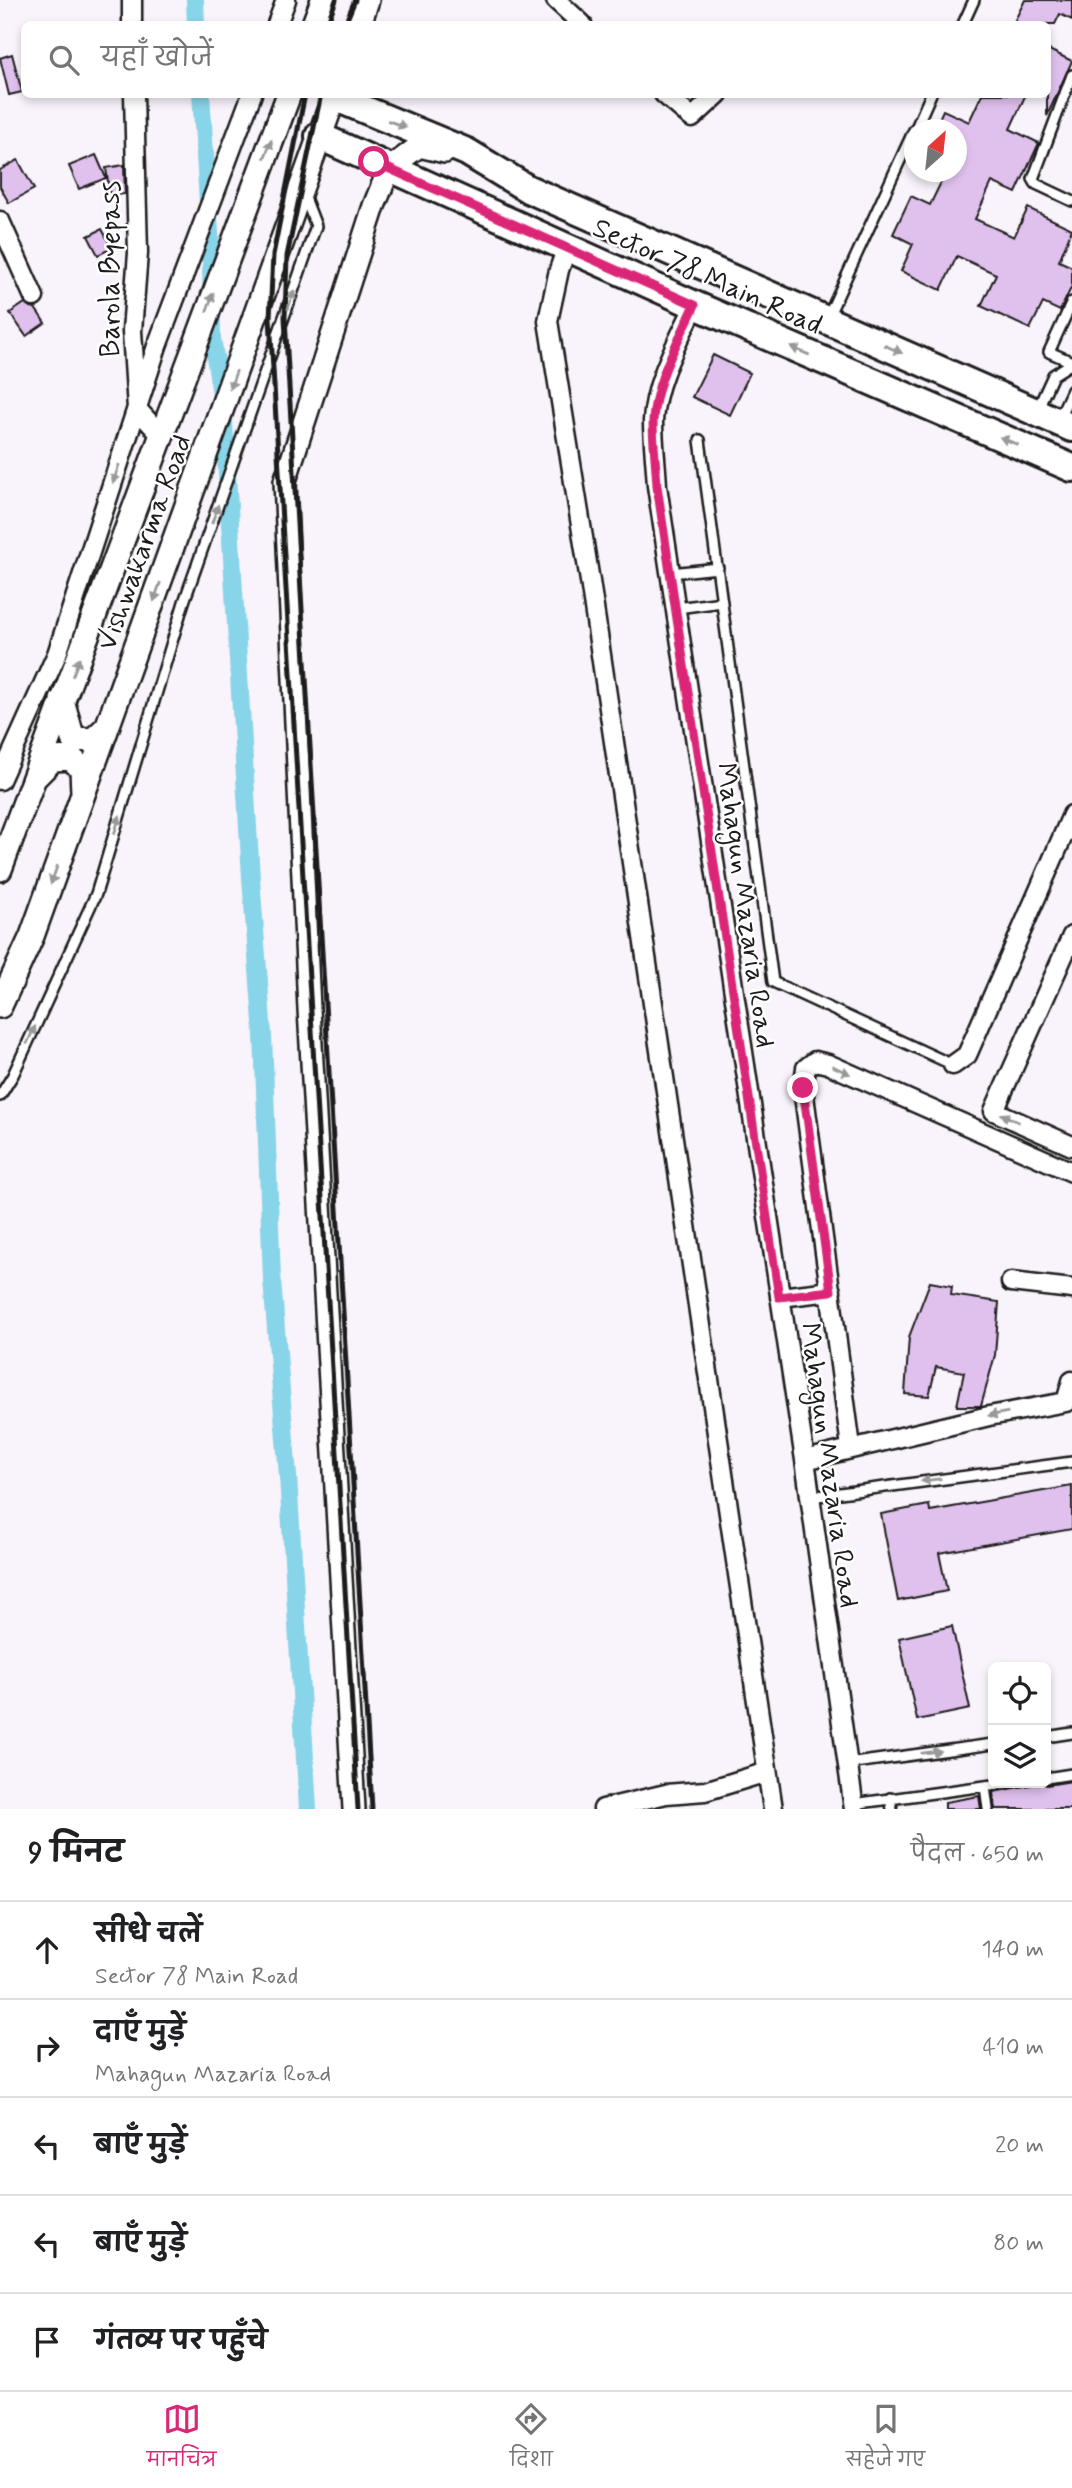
<!DOCTYPE html>
<html lang="hi">
<head>
<meta charset="utf-8">
<style>
	:root { --surface:#fff; --page:#f2f2f2; --text:#202124; --muted:#757577; --line:#e0e0e0; --accent:#db2777 }
	body { margin:0; font-family:Mynerve,"Playpen Sans Deva",sans-serif; background:var(--page); color:var(--text) }
	.controls { position:absolute; right:21px; bottom:21px; display:grid; overflow:hidden; border-radius:10px; box-shadow:0 4px 10px #0003 }
	.controls button { width:63px; height:63px; display:grid; place-items:center; padding:0; border:0; border-bottom:2px solid var(--line); background:var(--surface); color:var(--text); font:35px sans-serif }
	.compass { position:absolute; left:904px; top:119px; width:63px; height:63px; border-radius:50%; background:var(--surface); box-shadow:0 4px 10px #0003; rotate:27deg }
	.stop { position:absolute; width:21px; height:21px; margin:-16px; border:5px solid #db2777; border-radius:50%; background:#fff }
	.stop.end { background:#db2777; border-color:#fff; box-shadow:0 2px 7px #0008 }
	.list { margin:0; padding:0; list-style:none }
	h2 { display:flex; justify-content:space-between; align-items:center; height:91px; margin:0; padding:0 28px; font-size:30px }
	h2 small { font-size:23px; font-weight:400; color:var(--muted) }
	.list li { display:grid; grid-template-columns:46px 1fr auto; gap:21px; align-items:center; box-sizing:border-box; height:98px; padding:0 28px; border-top:2px solid var(--line) }
	.list b { display:block; font-size:26px; white-space:nowrap }
	.list p { margin:0; font-size:23px; white-space:nowrap; color:var(--muted) }
	.list em { font-size:23px; font-style:normal; color:var(--muted) }
	.icon { flex:none; width:38px; height:38px; fill:none; stroke:currentColor; stroke-width:2; stroke-linecap:round; stroke-linejoin:round }
	.map { position:relative; flex:none; width:1072px; height:1809px; overflow:hidden }
	.search { position:absolute; background:var(--surface); box-shadow:0 4px 10px #0003; left:21px; right:21px; top:21px; height:77px; display:flex; align-items:center; gap:18px; box-sizing:border-box; padding:0 24px; border-radius:10px; color:var(--muted); font-size:26px }
	.sheet { height:581px; background:var(--surface) }
	nav { display:flex; justify-content:space-around; align-items:center; box-sizing:border-box; height:98px; border-top:2px solid var(--line); background:var(--surface); font-size:19px; color:var(--muted) }
	nav a { display:grid; justify-items:center; gap:4px }
	nav .on { color:var(--accent) }
	.map>svg:first-child { display:block }
</style>
</head>
<body>
<div class="map">
<svg width="1072" height="1809" viewBox="0 0 1072 1809">
	<rect width="100%" height="100%" fill="#f9f3fc"/>
	<filter id="ink" filterUnits="userSpaceOnUse"><feTurbulence type="fractalNoise" baseFrequency=".0143" numOctaves="2"/><feDisplacementMap in="SourceGraphic" scale="14" xChannelSelector="R" yChannelSelector="G"/><feConvolveMatrix kernelMatrix="1 2 1 2 8 2 1 2 1" color-interpolation-filters="sRGB"/></filter>
	<g filter="url(#ink)">
		<g fill="none" stroke-linecap="round" stroke-linejoin="round">
			<path stroke="#88d4e8" stroke-width="18" d="M195,0L196,24
				M201,94L211,248L212,338L223,406L251,878L263,1035L272,1280L288,1476L308,1809"/>
		</g>
		<path fill="#e0c1ee" stroke="#1c1c1c" stroke-width="2" d="M1025,0H1072V20L1060,14L1055,24H1013Z
			M1047,49L1072,61L1047,116Z
			M12,54L22,92L9,95L0,58Z
			M982,94H1026L1010,129L1039,143L1016,193L992,182L975,219L1014,237L1028,208L1072,229L1059,261L1072,267V286L1060,311L1043,303L1030,329L981,306L996,274L957,256L941,290L901,271L913,244L893,234L911,196L930,205L946,172H956V130H934L943,110L969,122Z
			M96,155L106,178L79,189L69,166Z
			M18,160L34,189L9,203L0,187V170Z
			M124,165L125,194L110,196L106,168Z
			M102,229L112,248L98,255L88,236Z
			M25,303L35,308L45,323L26,336L10,313Z
			M713,355L750,373L730,415L692,397Z
			M930,1282L952,1286L951,1295L999,1302L995,1355L981,1406H957L964,1372L936,1367L929,1396L905,1394L909,1337Z
			M1072,1486V1529L939,1553L947,1591L898,1601L881,1514L929,1505L930,1511Z
			M952,1626L970,1709L917,1720L899,1638Z
			M1072,1781V1809H995L993,1792L1041,1783L1047,1785Z
			M979,1796L981,1809H945V1802Z"/>
		<g fill="none" stroke-linecap="round" stroke-linejoin="round">
			<g stroke="#1c1c1c" stroke-width="14">
				<path id="service" d="M963,24L974,0
					M1072,75L1033,179L1036,184L1072,201
					M915,130L931,94
					M1072,302L1049,352L1072,362
					M827,319L914,130
					M1037,410L1053,375L1072,363
					M1058,420L1072,390
					M700,440L773,982L953,1065
					M671,573L718,568
					M677,608L722,602
					M0,1096L13,1075L96,894L184,602L316,226L304,195
					M810,1497L1072,1462
					M1046,1737L1072,1733
					M847,1764L993,1744
					M1046,1778L1072,1774
					M985,1786L988,1809
					M890,1798L892,1809
					M853,1804L1007,1783"/>
			</g>
			<g stroke="#1c1c1c" stroke-width="23">
				<path id="minor" d="M132,0V24
					M556,0L582,24
					M277,24L286,0
					M134,94L138,253L132,331L137,409L161,435
					M664,94L692,118L718,94
					M0,221L34,297
					M567,247L559,270L548,321L590,581L773,1809
					M695,305C678,342 655,380 653,421C653,442 656,465 657,486L805,1460L854,1809
					M0,780L57,654L157,346L252,94
					M1072,936L994,1111L1072,1146
					M953,1065L967,1055L1072,815
					M1011,1282L1072,1289
					M780,1297L831,1291
					M851,1447L803,1088L806,1068L815,1061L828,1064L1072,1172
					M805,1460L989,1416L1066,1402L1072,1381
					M603,1809L666,1794L705,1791L767,1772"/>
			</g>
			<g stroke="#1c1c1c" stroke-width="26">
				<path id="tertiary" d="M354,1809L309,1009L285,481L374,206L389,169L419,146L445,152"/>
			</g>
			<g stroke="#1c1c1c" stroke-width="28">
				<path id="secondary" d="M314,24L323,0
					M359,24L367,0
					M62,700L73,739L93,740L107,727
					M36,776L53,759L71,758L82,769L83,793
					M0,869L289,94
					M0,1006L32,936L335,94"/>
			</g>
			<g stroke="#1c1c1c" stroke-width="32">
				<path id="primary" d="M334,97L467,152L528,189L1072,428
					M319,136L695,305L1072,468"/>
			</g>
			<use href="#service" stroke="#fff" stroke-width="9"/>
			<use href="#minor" stroke="#fff" stroke-width="18"/>
			<use href="#tertiary" stroke="#fff" stroke-width="21"/>
			<use href="#secondary" stroke="#fff" stroke-width="23"/>
			<use href="#primary" stroke="#fff" stroke-width="26"/>
			<path stroke="#1c1c1c" stroke-width="5" d="M327,24L336,0
				M345,24L355,0
				M305,94L273,255L270,318L358,1809
				M321,94L287,256L285,318L372,1809"/>
		</g>
		<defs><path id="oneway-solid" d="M-6-.8H1V-3.2L6.5 0L1 3.2V.8H-6Z" transform="scale(1.75)"/></defs>
		<g fill="#999">
			<use href="#oneway-solid" transform="translate(397 124) rotate(20)"/>
			<use href="#oneway-solid" transform="translate(268 149) rotate(-69)"/>
			<use href="#oneway-solid" transform="translate(291 300) rotate(-71)"/>
			<use href="#oneway-solid" transform="translate(210 302) rotate(-70)"/>
			<use href="#oneway-solid" transform="translate(893 349) rotate(24)"/>
			<use href="#oneway-solid" transform="translate(800 351) rotate(-157)"/>
			<use href="#oneway-solid" transform="translate(233 380) rotate(110)"/>
			<use href="#oneway-solid" transform="translate(1009 441) rotate(-157)"/>
			<use href="#oneway-solid" transform="translate(116 474) rotate(108)"/>
			<use href="#oneway-solid" transform="translate(215 514) rotate(-71)"/>
			<use href="#oneway-solid" transform="translate(157 592) rotate(109)"/>
			<use href="#oneway-solid" transform="translate(76 667) rotate(-69)"/>
			<use href="#oneway-solid" transform="translate(117 825) rotate(-73)"/>
			<use href="#oneway-solid" transform="translate(54 875) rotate(110)"/>
			<use href="#oneway-solid" transform="translate(31 1035) rotate(-65)"/>
			<use href="#oneway-solid" transform="translate(841 1070) rotate(25)"/>
			<use href="#oneway-solid" transform="translate(1010 1118) rotate(-155)"/>
			<use href="#oneway-solid" transform="translate(998 1414) rotate(170)"/>
			<use href="#oneway-solid" transform="translate(931 1480) rotate(173)"/>
			<use href="#oneway-solid" transform="translate(931 1752) rotate(-8)"/>
		</g>
	</g>
	<g fill="none" stroke-linecap="round" stroke-linejoin="round" filter="url(#ink)">
		<path stroke="#db2777" stroke-width="9" d="M374,162L695,305C678,342 655,380 653,421C653,442 656,465 657,486L779,1297L831,1291L803,1088"/>
	</g>
	<g text-anchor="middle" stroke-width="5" stroke-linejoin="round" paint-order="stroke">
		<g font-size="28" fill="#1c1c1c" stroke="#fff">
			<text transform="translate(109 269) rotate(-90)" y="10">Barola Byepass</text>
			<text transform="translate(708 275) rotate(24)" y="10">Sector 78 Main Road</text>
			<text transform="translate(143 542) rotate(-70)" y="10">Vishwakarma Road</text>
			<text transform="translate(747 905) rotate(82)" y="10">Mahagun Mazaria Road</text>
			<text transform="translate(831 1465) rotate(82)" y="10">Mahagun Mazaria Road</text>
		</g>
	</g>
</svg>
<div class="controls">
<button><svg class="icon" aria-label="locate" viewBox="0 0 24 24"><circle cx="12" cy="12" r="6"/><path d="M12 2v4M12 18v4M2 12h4M18 12h4"/></svg></button>
<button><svg class="icon" aria-label="layers" viewBox="0 0 24 24"><path d="M12 4l9 5-9 5-9-5zM3 14l9 5 9-5"/></svg></button>
</div>
<svg class="compass" viewBox="-18 -18 36 36"><path d="M0-13l5 13h-10z" fill="#e53935"/><path d="M0 13l5-13h-10z" fill="#757577"/></svg>
<div class="stop" style="left:374px;top:162px"></div>
<div class="stop end" style="left:803px;top:1088px"></div>
<div class="search"><svg class="icon" aria-label="search" viewBox="0 0 24 24"><circle cx="10" cy="10" r="6"/><path d="M15 15l6 6"/></svg>यहाँ खोजें</div>
</div>
<section class="sheet">
<h2>9 मिनट<small>पैदल · 650 m</small></h2>
<ul class="list">
<li><svg class="icon" aria-label="ahead" viewBox="0 0 24 24"><path d="M12 20V5M6 11l6-6 6 6"/></svg><div><b>सीधे चलें</b><p>Sector 78 Main Road</p></div><em>140 m</em></li>
<li><svg class="icon" aria-label="right" viewBox="0 0 24 24"><path d="M7 20v-9h11M14 6l5 5-5 5"/></svg><div><b>दाएँ मुड़ें</b><p>Mahagun Mazaria Road</p></div><em>410 m</em></li>
<li><svg class="icon" aria-label="left" viewBox="0 0 24 24"><path d="M17 20v-9H6M10 6l-5 5 5 5"/></svg><div><b>बाएँ मुड़ें</b></div><em>20 m</em></li>
<li><svg class="icon" aria-label="left" viewBox="0 0 24 24"><path d="M17 20v-9H6M10 6l-5 5 5 5"/></svg><div><b>बाएँ मुड़ें</b></div><em>80 m</em></li>
<li><svg class="icon" aria-label="arrive" viewBox="0 0 24 24"><path d="M6 21V4h12l-3 4 3 4H6"/></svg><div><b>गंतव्य पर पहुँचे</b></div></li>
</ul>
</section>
<nav>
<a class="on"><svg class="icon" aria-label="map" viewBox="0 0 24 24"><path d="M3 6l6-2 6 2 6-2v14l-6 2-6-2-6 2zM9 4v14M15 6v14"/></svg>मानचित्र</a>
<a><svg class="icon" aria-label="directions" viewBox="0 0 24 24"><path d="M12 3l9 9-9 9-9-9zM9 14v-3h6M13 9l2 2-2 2"/></svg>दिशा</a>
<a><svg class="icon" aria-label="saved" viewBox="0 0 24 24"><path d="M7 4h10v16l-5-4-5 4z"/></svg>सहेजे गए</a>
</nav>
</body>
</html>
